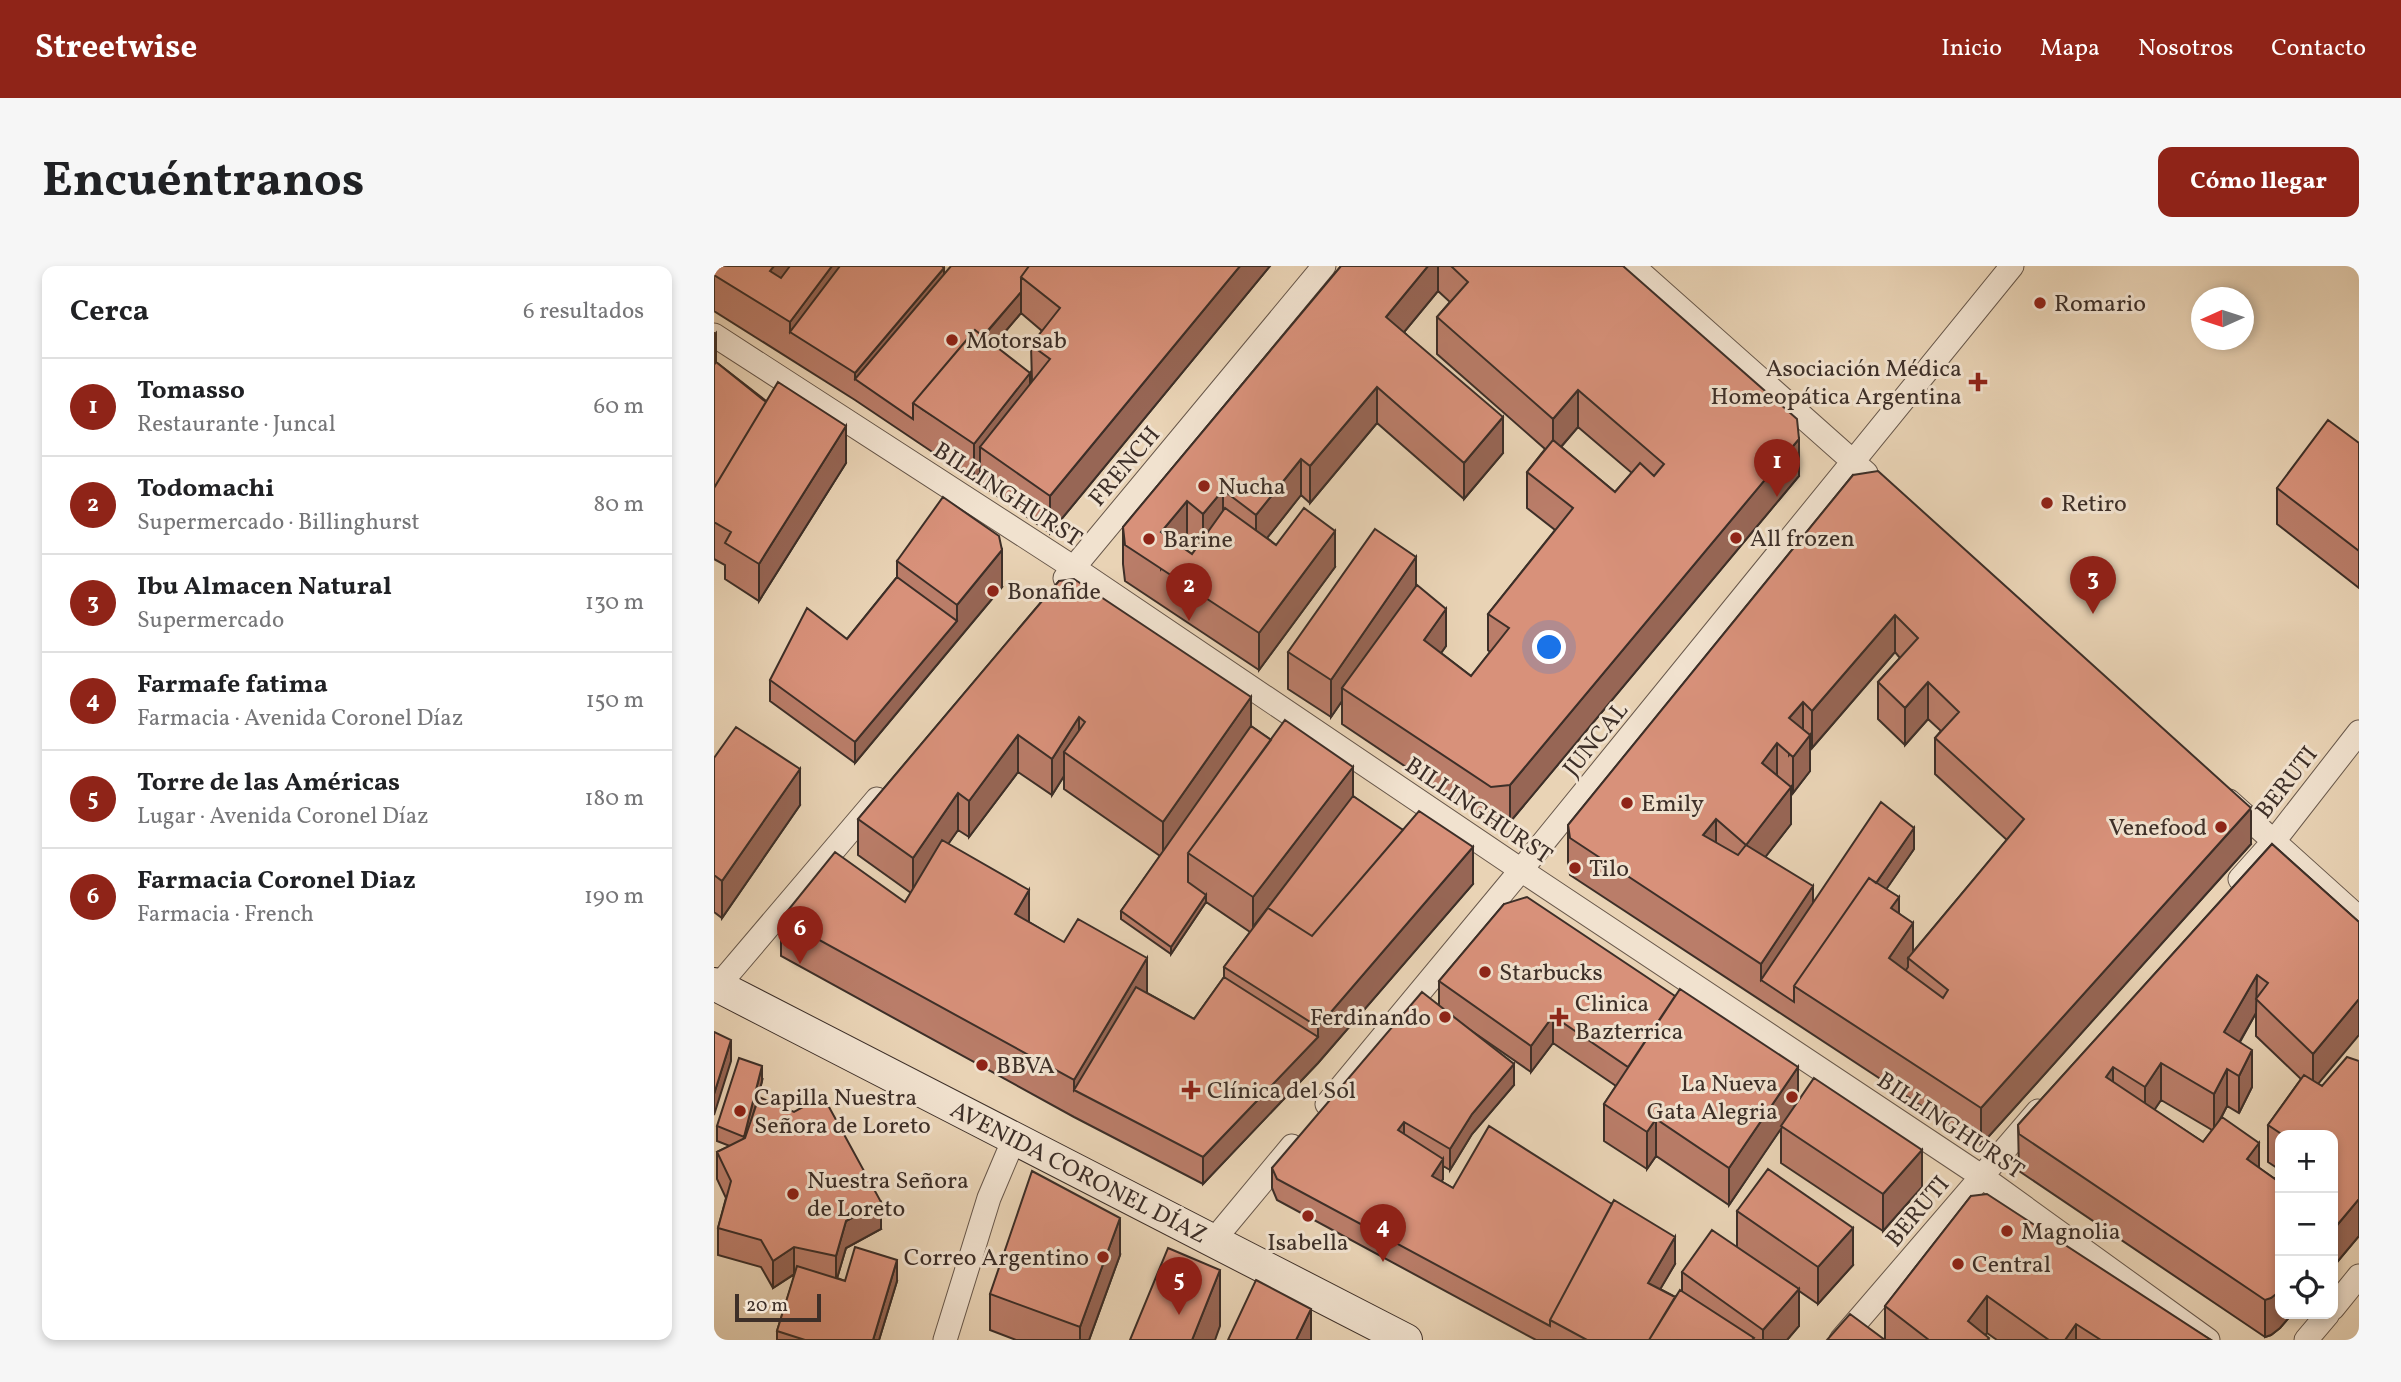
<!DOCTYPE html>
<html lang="es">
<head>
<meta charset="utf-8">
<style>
	:root { --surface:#fff; --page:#f6f6f6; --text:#202124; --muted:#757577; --line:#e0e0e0; --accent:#8f2418 }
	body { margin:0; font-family:Vollkorn,serif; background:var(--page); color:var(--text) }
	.controls { position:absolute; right:21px; bottom:21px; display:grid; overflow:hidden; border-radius:14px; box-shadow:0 4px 10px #0003 }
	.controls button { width:63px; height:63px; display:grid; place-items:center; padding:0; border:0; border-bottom:2px solid var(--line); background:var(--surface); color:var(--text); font:35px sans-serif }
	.compass { position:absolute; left:1477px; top:21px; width:63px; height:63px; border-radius:50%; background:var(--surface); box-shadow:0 4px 10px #0003; rotate:267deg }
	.scale { position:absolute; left:21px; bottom:18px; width:86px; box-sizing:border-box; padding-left:7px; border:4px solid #3d2f28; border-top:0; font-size:19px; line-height:24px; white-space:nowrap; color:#3d2f28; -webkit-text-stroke:5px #f1e2cf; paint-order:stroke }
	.you { position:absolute; left:836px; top:382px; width:24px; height:24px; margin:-18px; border:5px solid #fff; border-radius:50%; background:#1a73e8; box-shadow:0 0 0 10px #1a73e833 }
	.badge { display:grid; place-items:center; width:46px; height:46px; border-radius:50%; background:var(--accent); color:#fff; font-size:23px; font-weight:700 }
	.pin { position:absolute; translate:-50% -58px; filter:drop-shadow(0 2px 4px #0008) }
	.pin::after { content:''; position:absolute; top:37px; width:24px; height:21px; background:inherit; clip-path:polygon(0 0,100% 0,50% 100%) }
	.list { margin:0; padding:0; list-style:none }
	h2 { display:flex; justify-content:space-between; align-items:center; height:91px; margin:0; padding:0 28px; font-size:30px }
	h2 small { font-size:23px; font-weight:400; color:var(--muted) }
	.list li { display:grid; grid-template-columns:46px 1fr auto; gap:21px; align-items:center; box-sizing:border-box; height:98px; padding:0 28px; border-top:2px solid var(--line) }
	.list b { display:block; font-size:26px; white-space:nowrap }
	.list p { margin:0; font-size:23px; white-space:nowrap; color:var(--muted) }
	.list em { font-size:23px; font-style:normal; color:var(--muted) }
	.icon { flex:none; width:38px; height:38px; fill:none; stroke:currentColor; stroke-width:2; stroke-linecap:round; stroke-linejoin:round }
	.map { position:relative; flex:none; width:1645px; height:1074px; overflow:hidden; border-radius:14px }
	header { display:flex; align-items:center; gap:42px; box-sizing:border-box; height:98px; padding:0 35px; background:var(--accent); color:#fff }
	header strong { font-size:33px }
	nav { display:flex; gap:38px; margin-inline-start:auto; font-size:24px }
	.intro { display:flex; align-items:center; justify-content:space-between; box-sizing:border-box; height:168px; padding:0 42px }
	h1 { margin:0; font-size:49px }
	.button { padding:18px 32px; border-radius:14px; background:var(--accent); color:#fff; font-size:24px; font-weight:700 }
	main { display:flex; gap:42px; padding:0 42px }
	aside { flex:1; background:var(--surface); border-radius:14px; box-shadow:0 4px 10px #0003 }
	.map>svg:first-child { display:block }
</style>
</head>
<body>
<header>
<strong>Streetwise</strong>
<nav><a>Inicio</a><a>Mapa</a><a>Nosotros</a><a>Contacto</a></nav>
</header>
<div class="intro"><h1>Encuéntranos</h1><a class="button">Cómo llegar</a></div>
<main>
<aside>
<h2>Cerca<small>6 resultados</small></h2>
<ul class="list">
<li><span class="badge">1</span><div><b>Tomasso</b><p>Restaurante · Juncal</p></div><em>60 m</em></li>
<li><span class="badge">2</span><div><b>Todomachi</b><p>Supermercado · Billinghurst</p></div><em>80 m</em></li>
<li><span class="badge">3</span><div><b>Ibu Almacen Natural</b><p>Supermercado</p></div><em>130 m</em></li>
<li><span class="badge">4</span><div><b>Farmafe fatima</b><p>Farmacia · Avenida Coronel Díaz</p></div><em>150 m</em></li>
<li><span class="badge">5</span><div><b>Torre de las Américas</b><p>Lugar · Avenida Coronel Díaz</p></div><em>180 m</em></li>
<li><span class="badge">6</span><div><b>Farmacia Coronel Diaz</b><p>Farmacia · French</p></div><em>190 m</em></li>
</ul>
</aside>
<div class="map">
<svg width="1645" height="1074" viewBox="0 0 1645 1074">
	<rect width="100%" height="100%" fill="#e9d3b5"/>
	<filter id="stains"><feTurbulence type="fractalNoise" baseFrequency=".00286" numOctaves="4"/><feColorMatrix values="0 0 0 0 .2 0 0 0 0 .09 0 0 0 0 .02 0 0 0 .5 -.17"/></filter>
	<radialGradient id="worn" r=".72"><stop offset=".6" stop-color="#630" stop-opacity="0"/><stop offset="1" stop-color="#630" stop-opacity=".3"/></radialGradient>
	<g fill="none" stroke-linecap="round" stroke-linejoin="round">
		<g stroke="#68584b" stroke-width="25">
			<path id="minor" d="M919,0L1152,207
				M0,69L360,302L807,604L1267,910L1494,1074
				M351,312L610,0
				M1515,535L1645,652
				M1526,613L1560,575L1645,466
				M4,720L163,533
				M613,838L807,604L1298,0
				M499,975L578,880
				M1619,1042L1645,1010
				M231,1074L275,932L300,873
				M1127,1074L1324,845
				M1592,1074L1614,1048"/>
		</g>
		<g stroke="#3d2f28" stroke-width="34">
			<path id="secondary" d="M0,718L692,1074"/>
		</g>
		<use href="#minor" stroke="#f1e2cf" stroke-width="23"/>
		<use href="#secondary" stroke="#f1e2cf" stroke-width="32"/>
	</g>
	<path fill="#ba7d69" stroke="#3d2f28" stroke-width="2" fill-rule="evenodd" d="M0,0L230,8L556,0L336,267L266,218V207L260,214L141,134L0,45ZM307,47L328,65L317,79L318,116L316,117L280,79Z
		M627,0H909L1085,210L796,556L777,558L628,458V435L617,451L574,423V386L702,321L732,380L727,387L757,410L776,386L774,384V348L841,264L813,242V206L831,183L723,88V51L736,36L724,25L690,66L789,187L750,233L663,157L596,237L587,229L553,272L562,279L621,301L545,404L411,315L409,298V261ZM864,161L918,207L901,226L847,181ZM473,272L484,280L478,288L466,280Z
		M0,66L2,96L132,197L45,335L11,313V299L0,293Z
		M1645,177V322L1563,258V222Z
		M1139,209L1537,578L1267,879L856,609L854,596V559ZM1181,386L1186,392L1164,416V453L1191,479L1214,453L1227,465L1221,472V508L1293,574L1199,686L1185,647L1172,623L1200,583L1099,637L1051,591L1077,558V526L1079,527L1096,505V480L1098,482Z
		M183,295L288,321L141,497L56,435V414L133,373L183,311Z
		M345,315L537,460L639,530L759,618L604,797L489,918L360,851L67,690V653L191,636L197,627L144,589V553ZM304,506L338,529L350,510V523L446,590L407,645V653L457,688L492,636L536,666L510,701V711L480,753L433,727L315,656L234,578L244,564L255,571Z
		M0,492L86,539L8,652L0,646Z
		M1558,578L1645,656L1604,818L1608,820L1645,795V970L1619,1001V869H1566V1048H1578L1566,1062L1557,1069L1551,1071L1305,905L1304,859ZM1542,747V770L1587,813L1554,859V896L1566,904L1561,913L1545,902L1506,854L1513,840L1525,847L1538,821L1526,776ZM1447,834L1498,864L1489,876L1440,844Z
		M790,638L1208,921L1169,965L1067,897V862L1015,939L942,890L933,903L890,875V838L902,820L839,777L817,806L749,759L800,819L758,868L736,904L729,900V913L727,915L739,922L961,998L946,1023L961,1031L968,1025V1006L1023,981V945L1139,999L1104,1038L1085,1025V1060L1073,1074H822L563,934L558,922V902L725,740V715Z
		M48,815L40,845L167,963L132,982L123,1012L131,1015H183L165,1074H63V1065L81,1008L59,1022L47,1001L4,989V962L12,932L3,913V886L16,880L3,875V860Z
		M1257,930L1497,1074H1283L1273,1067L1271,1069L1275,1074H1171V1040Z
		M406,989L375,1074H302L276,1064V1028Z"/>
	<path fill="#976655" stroke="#3d2f28" stroke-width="2" d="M60,0H85L56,42V5Z
		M118,0H133L76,66V56Z
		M526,0H556L336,267V230Z
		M714,0H724V25L672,88V51Z
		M230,2V29L141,113V107Z
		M307,26V47L219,150L208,143Z
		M2,67V103L0,106V69Z
		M316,107V143L266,181V207L260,214V178Z
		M663,121V157L596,237V200Z
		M864,124V161L839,190V153Z
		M789,151V187L750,233V197Z
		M132,160V197L45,335V298Z
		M1085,173V210L796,556V519Z
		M587,193V229L542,286V249Z
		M509,224V261L489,284V248Z
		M473,235V272L447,303V266Z
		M621,265V301L545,404V367Z
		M288,284V321L141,497V476L243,355V339Z
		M702,291V328L628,422V435L617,451V414Z
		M732,343V380L710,411V374Z
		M1181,349V386L1098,482V445Z
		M1214,416V453L1191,479V442Z
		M537,431V468L449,592V556Z
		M1089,436V473L1075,489V452Z
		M365,451V488L350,486V510L338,529V493Z
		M304,469V506L255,571V535Z
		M1096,469V505L1079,527V491Z
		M1063,477V514L1048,497Z
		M639,501V537L539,661V631Z
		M86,503V539L8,652V615Z
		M1077,521V558L1032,616V579Z
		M244,527V564L199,628V592Z
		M1537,542V578L1267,879V842Z
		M1002,553V590L989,569Z
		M1200,562V583L1098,731L1088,725Z
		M759,581V618L604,797L489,918V891L604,771V761Z
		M1099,620V657L1047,714V698Z
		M315,624V661L301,648Z
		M492,629V636L457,688V681Z
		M1185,631V668L1177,642Z
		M1199,657V694L1194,692V701L1175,729V692Z
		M433,692V729L360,824V814Z
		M1543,709L1542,747L1510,803V766Z
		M1645,733V769L1599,824V788Z
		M839,750V777L817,806V780Z
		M17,774V795L0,849V828Z
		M1538,784V821L1525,847V810Z
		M1447,797V834L1431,858V821Z
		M800,798V819L758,868L736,904V883L758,848Z
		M48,800V815L30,885V871Z
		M1084,801V838L1015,939V902Z
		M1399,801V838L1392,811Z
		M1513,803V840L1500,865V828Z
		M942,853V890L933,903V866Z
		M690,856V877L684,864Z
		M1545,877V914L1533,893Z
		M1208,884V921L1169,965V928Z
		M729,893V913L718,931V910Z
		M1645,933V970L1619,1001V964Z
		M167,936V963L132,982L122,1016V990L132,955Z
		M406,952V989L375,1074H366V1061Z
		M1139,962V999L1104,1038V1001Z
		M961,971V998L934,1044V1017Z
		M80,981V1008L59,1022V995Z
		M183,994V1015L165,1074H159Z
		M506,1004V1060L501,1074H478Z
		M1085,1023V1060L1073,1074H1049V1064Z
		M1566,1025V1048H1578L1566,1062L1557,1069L1551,1071V1034Z
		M1273,1030V1067L1267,1074L1254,1055Z
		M597,1043V1074H582Z
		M1362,1058V1074H1351Z"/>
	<path fill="#d8917a" stroke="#3d2f28" stroke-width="2" d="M0,0H60L56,5L67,12L76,0H118L76,56L0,9Z
		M126,0H228L230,2L141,107L76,66Z
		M237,0H315L307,11V26L269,70L261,64L199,137V153L141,113Z
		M315,0H526L336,230L266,181L336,93L317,79L346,42L307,11Z
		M627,0H714L672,51L789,151L750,197L663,121L596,200L587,193L542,249L509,224L489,248L473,235L447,266L478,288L511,242L562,279L590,242L621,265L545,367L411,279L409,261Z
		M737,0H909L1083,153L1085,173L796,519L777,521L628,422L703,319L732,343L710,374L757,410L795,362L774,348L859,242L813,206L839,174L901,226L926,197L940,210L950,198L864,124L839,153L723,51L754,16Z
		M261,64L316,107L260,178L199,137Z
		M2,96L52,136L0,222V99Z
		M64,116L132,160L45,298L11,277L17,266L0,256V222Z
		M1614,154L1645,177V285L1563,222Z
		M1164,205L1537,542L1267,842L1080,720L1155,612L1185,631L1177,642L1199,657L1175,692L1229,732L1234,724L1194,692L1310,553L1221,472L1245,446L1214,416L1191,442L1164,416L1204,372L1181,349L1098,445L1089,436L1075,452L1096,469L1079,491L1063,477L1048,497L1077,521L1032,579L1002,553L989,569L1024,589L1032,579L1099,620L1047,698L856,572L854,559L1139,209Z
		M229,231L285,270L288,284L243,339L183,295Z
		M661,263L702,291L617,414L574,386Z
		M183,311L243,355L141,476L56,414L93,342L133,373Z
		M360,313L537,431L449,556L350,486L371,456L365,451L338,493L304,469L255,535L244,527L199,592L144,553L345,315Z
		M571,454L639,501L539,631L474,587Z
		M537,460L557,474L474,587V616L492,629L457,681L407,645Z
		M22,461L86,503L8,615L0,609V492Z
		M639,530L689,564L598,670L554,642L539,661Z
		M1167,536L1200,562L1162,617L1155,612L1080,720V736L1047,714Z
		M705,545L759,581L604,761L510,701L554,642L598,670Z
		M228,574L315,624L301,648L350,676L364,653L433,692L360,814L67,653L121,586L191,636Z
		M1558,578L1645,656V733L1599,788L1542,733L1554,717L1543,709L1510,766L1538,784L1525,810L1513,803L1500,828L1447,797L1431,821L1399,801L1392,811L1489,876L1508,851L1545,877L1533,893L1561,913L1566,904V1025L1557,1032L1551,1034L1305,868L1304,859Z
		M813,631L961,730L914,801L839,750L817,780L725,715L790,638Z
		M510,711L604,771L489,891L360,824L422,721L480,753Z
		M966,723L1084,801L1015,902L942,853L933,866L890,838Z
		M708,726L800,798L758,848L736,883L690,856L684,864L729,893L718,910L739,922L775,860L898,938L836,1054V1060L563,913L558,902Z
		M0,766L17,774L0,828Z
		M1633,791L1645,795V933L1619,964V869H1569L1554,859L1590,809L1608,820Z
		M25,792L48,800L30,871L3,860Z
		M1100,812L1208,884L1169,928L1067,860Z
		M109,830L167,936L132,955L122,990L80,981L59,995L47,974L4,962L17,915L3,886L31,872L45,831L80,846Z
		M1054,903L1139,962L1104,1001L1023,945Z
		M318,905L406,952L366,1061L276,1028Z
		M1273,928L1497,1074H1387L1362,1058L1351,1074H1335L1273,1030L1254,1055L1275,1072L1273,1074H1215L1171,1040L1257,930Z
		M900,934L961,971L934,1017L961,1031L935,1074H873L836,1054Z
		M998,964L1085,1023L1049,1064L968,1006Z
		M141,981L183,994L159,1074H91L63,1065L83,1000L131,1015Z
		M454,982L506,1004L478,1074H416Z
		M542,1014L597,1043L582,1074H514Z
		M966,1024L1040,1072L1038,1074H935Z
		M1136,1048L1171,1074H1113Z"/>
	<g fill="#8f2418" stroke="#f1e2cf" stroke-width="2.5">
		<circle cx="1326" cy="37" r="7"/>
		<circle cx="238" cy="74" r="7"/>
		<path d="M1260.5 105.5h7v7h7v7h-7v7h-7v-7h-7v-7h7z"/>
		<circle cx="490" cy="220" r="7"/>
		<circle cx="1333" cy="237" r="7"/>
		<circle cx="1022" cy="272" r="7"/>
		<circle cx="435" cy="273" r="7"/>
		<circle cx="279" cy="325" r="7"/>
		<circle cx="913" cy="537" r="7"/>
		<circle cx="1507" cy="561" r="7"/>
		<circle cx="861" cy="602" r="7"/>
		<circle cx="771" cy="706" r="7"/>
		<circle cx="731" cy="751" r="7"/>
		<path d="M841.5 740.5h7v7h7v7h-7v7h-7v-7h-7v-7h7z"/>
		<circle cx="268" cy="799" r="7"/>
		<path d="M473.5 813.5h7v7h7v7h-7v7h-7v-7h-7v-7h7z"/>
		<circle cx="1078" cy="831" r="7"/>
		<circle cx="26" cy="845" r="7"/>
		<circle cx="79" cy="928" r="7"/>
		<circle cx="594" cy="950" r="7"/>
		<circle cx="1293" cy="965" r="7"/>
		<circle cx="389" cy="991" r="7"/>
		<circle cx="1244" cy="998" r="7"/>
	</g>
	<g text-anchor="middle" stroke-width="6" stroke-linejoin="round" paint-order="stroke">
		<g font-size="24" fill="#3d2f28" stroke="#f1e2cf" text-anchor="start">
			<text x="1340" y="45">Romario</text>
			<text x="252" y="82">Motorsab</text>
			<text x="1248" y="110" text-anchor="end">Asociación Médica<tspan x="1248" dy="28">Homeopática Argentina</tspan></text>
			<text x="504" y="228">Nucha</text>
			<text x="1347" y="245">Retiro</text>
			<text x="1036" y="280">All frozen</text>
			<text x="449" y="281">Barine</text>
			<text x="293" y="333">Bonafide</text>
			<text x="927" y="545">Emily</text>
			<text x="1493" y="569" text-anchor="end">Venefood</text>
			<text x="875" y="610">Tilo</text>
			<text x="785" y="714">Starbucks</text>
			<text x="861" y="745">Clinica<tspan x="861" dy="28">Bazterrica</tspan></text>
			<text x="717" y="759" text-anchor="end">Ferdinando</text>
			<text x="282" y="807">BBVA</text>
			<text x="1064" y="825" text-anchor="end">La Nueva<tspan x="1064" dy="28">Gata Alegria</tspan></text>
			<text x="493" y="832">Clínica del Sol</text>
			<text x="40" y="839">Capilla Nuestra<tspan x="40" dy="28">Señora de Loreto</tspan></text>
			<text x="93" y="922">Nuestra Señora<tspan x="93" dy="28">de Loreto</tspan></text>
			<text x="1307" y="973">Magnolia</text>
			<text x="594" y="984" text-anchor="middle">Isabella</text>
			<text x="375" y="999" text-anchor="end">Correo Argentino</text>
			<text x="1258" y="1006">Central</text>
		</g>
		<g font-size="24" fill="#3d2f28" stroke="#f1e2cf">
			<text transform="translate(410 200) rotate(-50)" y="8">FRENCH</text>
			<text transform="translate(294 228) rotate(33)" y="8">BILLINGHURST</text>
			<text transform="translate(881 473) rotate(-51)" y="8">JUNCAL</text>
			<text transform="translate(1572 516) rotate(-52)" y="8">BERUTI</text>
			<text transform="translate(765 544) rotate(34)" y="8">BILLINGHURST</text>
			<text transform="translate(1237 859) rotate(34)" y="8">BILLINGHURST</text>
			<text transform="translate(365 906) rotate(27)" y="8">AVENIDA CORONEL DÍAZ</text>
			<text transform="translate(1203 945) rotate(-50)" y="8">BERUTI</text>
		</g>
	</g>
	<rect width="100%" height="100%" filter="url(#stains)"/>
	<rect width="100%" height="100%" fill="url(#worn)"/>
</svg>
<div class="controls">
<button>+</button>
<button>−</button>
<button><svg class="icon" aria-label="locate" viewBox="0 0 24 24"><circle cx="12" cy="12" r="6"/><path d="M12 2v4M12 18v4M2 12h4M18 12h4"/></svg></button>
</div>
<svg class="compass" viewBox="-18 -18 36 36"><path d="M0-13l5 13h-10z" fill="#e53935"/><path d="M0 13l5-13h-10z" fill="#757577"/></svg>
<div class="scale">20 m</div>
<div class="you"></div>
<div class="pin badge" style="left:1063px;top:231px">1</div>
<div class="pin badge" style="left:475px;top:355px">2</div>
<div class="pin badge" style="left:1379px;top:348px">3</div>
<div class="pin badge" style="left:669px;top:996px">4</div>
<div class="pin badge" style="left:465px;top:1049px">5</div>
<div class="pin badge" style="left:86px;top:698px">6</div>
</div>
</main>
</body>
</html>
